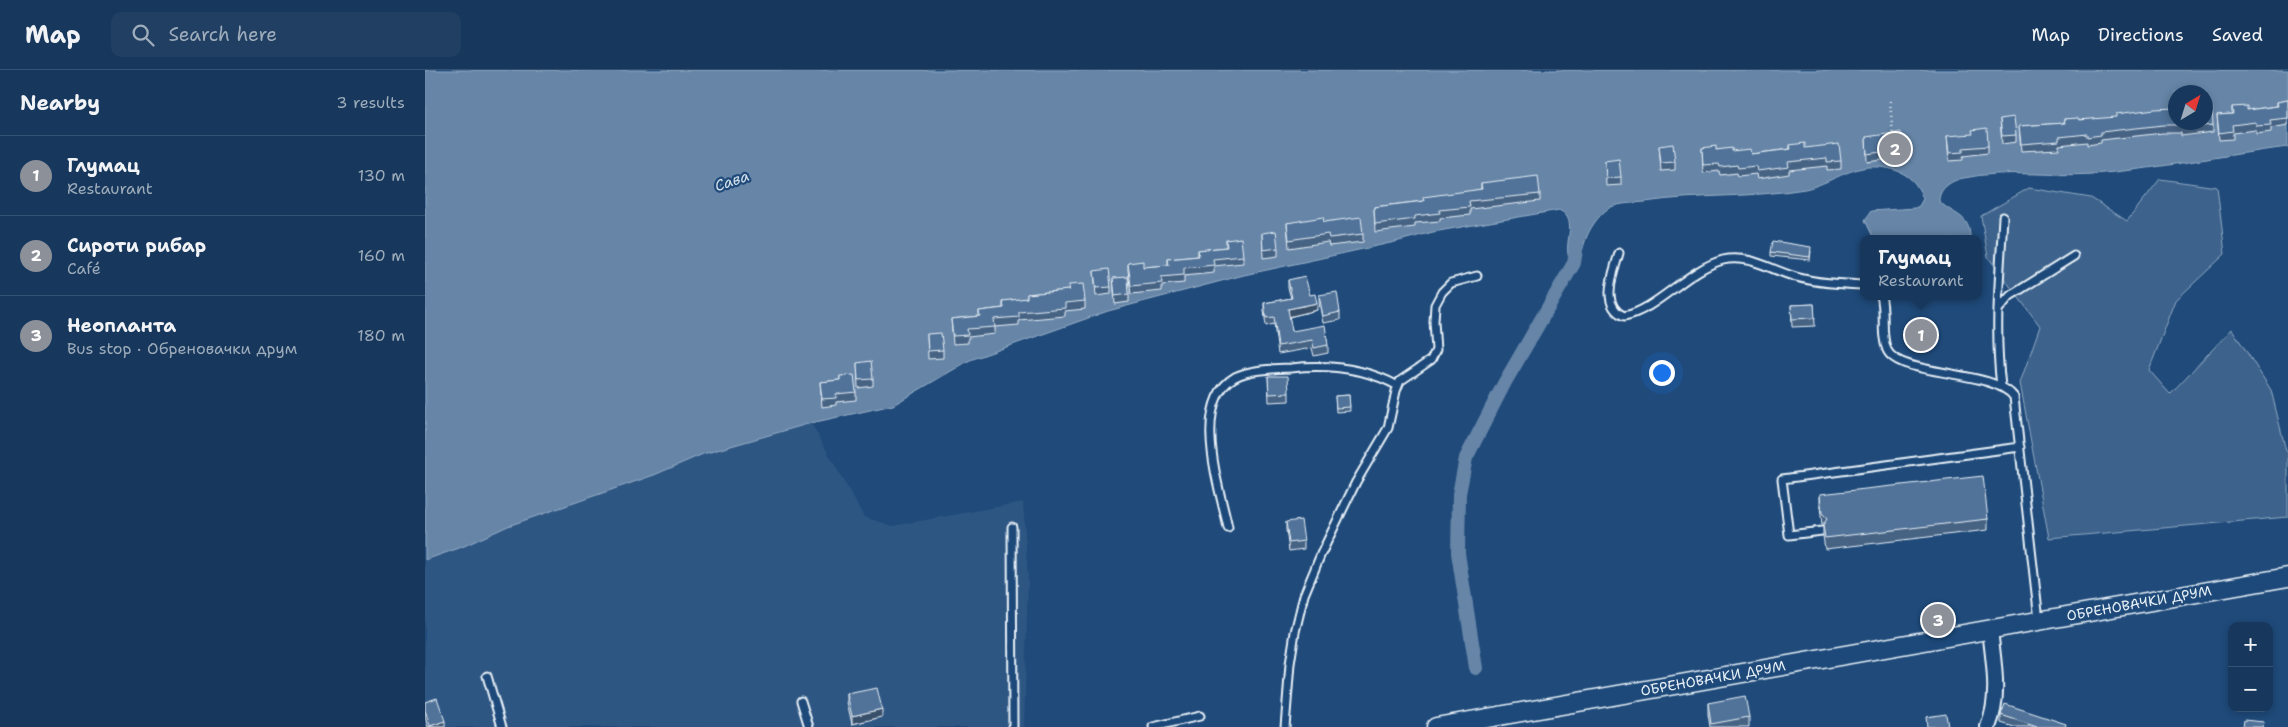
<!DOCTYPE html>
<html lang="en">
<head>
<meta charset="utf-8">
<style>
	:root { --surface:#17385c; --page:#203f62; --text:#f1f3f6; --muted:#9eacbb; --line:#365272; --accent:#8c9099 }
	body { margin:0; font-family:"Shantell Sans",sans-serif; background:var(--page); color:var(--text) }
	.controls { position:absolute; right:15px; bottom:15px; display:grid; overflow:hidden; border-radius:10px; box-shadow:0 2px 8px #0003 }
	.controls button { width:45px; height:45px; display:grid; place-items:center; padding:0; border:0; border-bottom:1px solid var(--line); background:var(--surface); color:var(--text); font:25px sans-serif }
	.compass { position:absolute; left:1743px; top:15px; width:45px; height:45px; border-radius:50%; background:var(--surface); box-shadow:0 2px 8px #0003; rotate:38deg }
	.you { position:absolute; left:1236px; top:302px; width:18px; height:18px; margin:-12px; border:4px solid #fff; border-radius:50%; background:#1a73e8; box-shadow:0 0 0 8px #1a73e833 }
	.badge { display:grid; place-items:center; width:32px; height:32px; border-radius:50%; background:var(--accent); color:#fff; font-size:16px; font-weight:700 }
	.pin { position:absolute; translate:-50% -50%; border:2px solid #fff; box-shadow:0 1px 5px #0006 }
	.popup { position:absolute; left:1435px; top:165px; width:122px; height:65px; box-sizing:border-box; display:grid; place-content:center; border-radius:10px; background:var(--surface); filter:drop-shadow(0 1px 4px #0005); font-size:16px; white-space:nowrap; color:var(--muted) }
	.popup b { font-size:19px; color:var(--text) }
	.popup::after { content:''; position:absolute; left:50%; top:100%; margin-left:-10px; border:10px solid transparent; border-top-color:var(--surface) }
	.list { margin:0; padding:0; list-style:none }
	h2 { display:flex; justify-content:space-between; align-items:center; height:65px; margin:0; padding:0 20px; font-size:21px }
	h2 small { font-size:16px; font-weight:400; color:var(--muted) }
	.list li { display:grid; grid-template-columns:32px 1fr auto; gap:15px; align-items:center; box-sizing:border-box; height:80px; padding:0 20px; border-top:1px solid var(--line) }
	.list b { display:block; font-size:19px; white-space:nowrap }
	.list p { margin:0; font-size:16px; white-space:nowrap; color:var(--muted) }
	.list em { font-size:16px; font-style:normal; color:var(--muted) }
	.icon { flex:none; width:28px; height:28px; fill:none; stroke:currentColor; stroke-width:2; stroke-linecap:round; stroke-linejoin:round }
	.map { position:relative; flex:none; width:1863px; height:657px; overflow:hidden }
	header { display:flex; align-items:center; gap:30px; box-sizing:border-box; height:70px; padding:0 25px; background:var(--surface); border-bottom:1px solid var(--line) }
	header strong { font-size:24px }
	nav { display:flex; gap:28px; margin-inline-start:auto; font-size:18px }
	.search { width:350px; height:45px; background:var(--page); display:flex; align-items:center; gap:12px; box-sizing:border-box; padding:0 18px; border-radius:10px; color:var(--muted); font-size:19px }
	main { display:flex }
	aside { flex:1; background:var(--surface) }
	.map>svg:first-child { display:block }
</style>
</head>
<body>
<header>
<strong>Map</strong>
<div class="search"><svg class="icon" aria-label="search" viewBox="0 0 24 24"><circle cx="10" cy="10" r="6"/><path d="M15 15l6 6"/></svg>Search here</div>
<nav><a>Map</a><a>Directions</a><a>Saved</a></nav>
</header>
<main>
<aside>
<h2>Nearby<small>3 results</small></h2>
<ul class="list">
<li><span class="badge">1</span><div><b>Глумац</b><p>Restaurant</p></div><em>130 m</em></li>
<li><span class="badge">2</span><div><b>Сироти рибар</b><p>Café</p></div><em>160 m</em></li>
<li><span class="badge">3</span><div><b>Неопланта</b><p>Bus stop · Обреновачки друм</p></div><em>180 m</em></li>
</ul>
</aside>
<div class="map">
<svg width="1863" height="657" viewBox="0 0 1863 657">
	<rect width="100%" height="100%" fill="#1f4a7a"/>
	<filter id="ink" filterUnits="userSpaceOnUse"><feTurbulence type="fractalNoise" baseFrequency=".02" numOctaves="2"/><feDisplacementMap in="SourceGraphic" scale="10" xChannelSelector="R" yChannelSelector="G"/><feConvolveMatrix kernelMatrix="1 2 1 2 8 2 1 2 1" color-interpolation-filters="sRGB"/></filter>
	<g filter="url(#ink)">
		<path fill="#2e5683" d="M386,353L439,447L468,456L598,432L603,510L599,657H0V490L37,477L83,456L229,405L278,384Z"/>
		<path fill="#3c628c" stroke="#92aac2" d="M1735,109L1792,117L1800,184L1751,230L1724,300L1745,324L1807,259L1846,320L1861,381H1863V447L1624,468L1595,313L1615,256L1563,187L1556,146L1604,118L1666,128L1702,151Z"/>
		<path fill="#6685a7" stroke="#9ab0c7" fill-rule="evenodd" d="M0,0H1863V77C1798,85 1733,99 1668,104C1625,107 1581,99 1539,108C1527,110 1514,118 1514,131C1527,145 1546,144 1545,169H1449L1440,150L1446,141L1490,138L1494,136L1498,129C1491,107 1474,98 1452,97C1427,95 1404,114 1380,119C1327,128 1273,124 1220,132C1210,133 1196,133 1186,137C1177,141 1166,156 1162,166C1158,175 1158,185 1149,193L1146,192C1135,175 1156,151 1134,140L1008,162L970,172L819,205L683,241L545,290L468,335L386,353L278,384L229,405L83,456L37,477L0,490ZM1750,22H1780V52H1750Z"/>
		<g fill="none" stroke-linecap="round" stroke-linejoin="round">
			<path stroke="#6685a7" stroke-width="14" d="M1051,598L1033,483L1034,424L1041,388L1080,312L1149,193L1152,174"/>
			<g stroke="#e8f1f8" stroke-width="11">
				<path id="service" d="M1194,183C1189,202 1174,235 1199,246C1232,240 1263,199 1298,190C1324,184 1346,200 1371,207C1392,213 1416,214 1438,215
					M1456,226C1461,243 1455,264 1462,280C1474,307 1569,299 1589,327L1614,550
					M1573,240L1585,226L1649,186
					M1576,316C1569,260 1575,203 1578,147
					M587,457L588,657
					M803,458C795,419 765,333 810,307C826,299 848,299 866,298C903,294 940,298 973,316
					M1397,461L1364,465L1357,409L1595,377
					M62,606L77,657
					M376,631L384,657
					M728,657L775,646
					M860,657L865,594L870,562L879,525L896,484L931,412L963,358L971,321L975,311L1006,290L1011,280L1009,251L1010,235L1017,222L1026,213L1052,206"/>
			</g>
			<g stroke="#e8f1f8" stroke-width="18">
				<path id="minor" d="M1563,657C1576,626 1568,591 1565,559"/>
			</g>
			<g stroke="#e8f1f8" stroke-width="21">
				<path id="tertiary" d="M1011,657L1863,507"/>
			</g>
			<path stroke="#e8f1f8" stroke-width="2.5" stroke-dasharray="1 4" stroke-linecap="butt" d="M1465,31L1468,67"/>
			<use href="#service" stroke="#1f4a7a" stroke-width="7"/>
			<use href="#minor" stroke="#1f4a7a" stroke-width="14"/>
			<use href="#tertiary" stroke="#1f4a7a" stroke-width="18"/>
		</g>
		<path fill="#466384" stroke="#e8f1f8" d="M1863,30V55L1846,58V62L1831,64V60L1808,63V69L1794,70L1792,45L1807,44V37L1822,40L1852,36V32Z
			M1575,49L1591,65V72L1577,74Z
			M1639,49L1750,52L1788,55V62L1756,66V63H1738L1676,70V73L1662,75V72L1634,75V79L1596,81L1594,56L1639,53Z
			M1522,66L1563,76V83L1538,86V90L1524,91Z
			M1441,67L1478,79V87L1442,92Z
			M1365,75L1380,78L1416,91V99L1402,100V96L1364,100V104L1332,109L1331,104L1313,106L1312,103L1295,105L1294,101L1278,103L1277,78L1326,84L1365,79Z
			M1234,76L1250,92V100L1236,101Z
			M1180,91L1196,107V115L1181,116Z
			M1056,113L1115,124V131L1045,139V145L1015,148V151L990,153V157L950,162L949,137L998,131L1056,119Z
			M899,152L938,164V172L904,176L903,172L864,178L862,153Z
			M837,163L853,178V186L838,188Z
			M801,170L818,186V193L789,196V203L759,206V213L737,215V221L706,224L703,200V193L718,197L743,195V189L773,186V180L801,177Z
			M1386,181L1385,190L1346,186V182Z
			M669,201L686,217V224L671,226Z
			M688,208L704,224V232L690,234Z
			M863,210L885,225L892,240L864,247L867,261L903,275V283L889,286L887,278L853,284L849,254L841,256L839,241V233L866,228L863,218Z
			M644,215L660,231V239L640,241V246L594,250V255L570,257V264L543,267V273L528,274L526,249L554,246V241L578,238V231L602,229V224L644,220Z
			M894,225L915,242V250L898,253L894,233Z
			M1389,234L1390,256L1367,257L1366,235Z
			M502,264L518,280V288L503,289Z
			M432,293L448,309V316L433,318Z
			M415,306L431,322V330L411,332V335L397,337L395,312L415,310Z
			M843,306L864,323V331L844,332Z
			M924,325L925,341L911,342L910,326Z
			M1395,424L1563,449V460L1400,479L1398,466V457L1397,456L1395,436Z
			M861,452L879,471V479L864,481L861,460Z
			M422,624L457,647L427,654L422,632Z
			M0,632L20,657H3L0,647Z
			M1283,633L1324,647V657H1285L1283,644Z
			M1576,645L1641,657H1589L1576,653Z"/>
		<path fill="#39506b" stroke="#e8f1f8" d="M892,233V240L863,247V239Z
			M457,639V647L427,654V646Z
			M20,651V657H5V656Z"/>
		<path fill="#517399" stroke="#e8f1f8" d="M1863,30V48L1845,50L1846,55L1831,56V52L1807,55L1808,61L1794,63L1792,45L1808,44L1807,37L1822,36V40L1853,36L1852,32Z
			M1787,37L1788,55L1756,58V55H1738L1676,62V65L1662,67V64L1634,67V71L1596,74L1594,56L1640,53L1639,49L1653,48L1654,50L1691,47V44L1730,39L1750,38V52H1780V38Z
			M1589,47L1591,65L1577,66L1575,49Z
			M1562,58L1563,76L1538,78V82L1524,83L1522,66L1548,64L1547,60Z
			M1476,62L1478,79L1442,84L1441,67Z
			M1380,73V78L1414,74L1416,91L1402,92V88L1363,92L1364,97L1332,101L1331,96L1313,98L1312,95L1295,97L1294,94L1278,95L1277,78L1291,76V80L1307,78V81L1325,79L1326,84L1366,79L1365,75Z
			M1248,74L1250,92L1236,93L1234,76Z
			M1194,89L1196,107L1181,108L1180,91Z
			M1113,106L1115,124L1044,131L1045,137L1014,140L1015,143L990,146V149L950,154L949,137L999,131L998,127L1057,119L1056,113Z
			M898,147L899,152L936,147L938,164L904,168L903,164L864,170L862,153Z
			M851,161L853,178L838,180L837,163Z
			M816,168L818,186L788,189L789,195L759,198V205L736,207L737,213L706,216L703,193L718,191V197L744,195L743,189L774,186L773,180L802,177L801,170Z
			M1348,171L1386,177L1385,187L1346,182Z
			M684,199L686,217L671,218L669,201Z
			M880,206L885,225L890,224L892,233L863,239L867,261L900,255L903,275L889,278L887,270L853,276L849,247L841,248L839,233L867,228L863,210Z
			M703,207L704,224L690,226L688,208Z
			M658,214L660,231L640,233V238L594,242V247L569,249L570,257L542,259L543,265L528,266L526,249L555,246L554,241L579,238L578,231L602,228V224L644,220V215Z
			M912,222L915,242L898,246L894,225Z
			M1389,234L1390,248L1367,249L1366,235Z
			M516,263L518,280L503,281L502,264Z
			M446,291L448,309L433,310L432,293Z
			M429,305L431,322L411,324V328L397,329L395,312L415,310V306Z
			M843,306H863L864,323L844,324Z
			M924,325L925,337L911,338L910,326Z
			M1558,406L1563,449L1400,468L1398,455L1402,449L1397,444L1395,424Z
			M876,450L879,471L864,473L861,452Z
			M452,618L457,639L427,646L422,624Z
			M1320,626L1324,647L1286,654L1283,633Z
			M12,628L20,651L5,656L0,640V632Z
			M1580,634L1641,654L1640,657H1612L1576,645Z
			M1521,644L1523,657H1502L1501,647Z
			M1819,650L1839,652L1838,657H1818Z"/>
	</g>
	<g text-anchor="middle" stroke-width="4.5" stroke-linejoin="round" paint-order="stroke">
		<g font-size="14" fill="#e8f1f8" stroke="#1f4a7a">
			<text transform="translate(1714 533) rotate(-10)" y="5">ОБРЕНОВАЧКИ ДРУМ</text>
			<text transform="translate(1288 608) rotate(-10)" y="5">ОБРЕНОВАЧКИ ДРУМ</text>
		</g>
		<g font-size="15" font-style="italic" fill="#d4e1ec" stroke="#1f4a7a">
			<text transform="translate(307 111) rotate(-19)" y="5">Сава</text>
		</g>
	</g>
</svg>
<div class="controls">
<button>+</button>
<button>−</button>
</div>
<svg class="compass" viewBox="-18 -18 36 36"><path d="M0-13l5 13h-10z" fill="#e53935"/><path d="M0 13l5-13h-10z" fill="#9eacbb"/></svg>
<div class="you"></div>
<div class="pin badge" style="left:1496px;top:265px">1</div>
<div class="popup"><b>Глумац</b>Restaurant</div>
<div class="pin badge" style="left:1470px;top:79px">2</div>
<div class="pin badge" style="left:1513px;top:550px">3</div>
</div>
</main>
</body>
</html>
